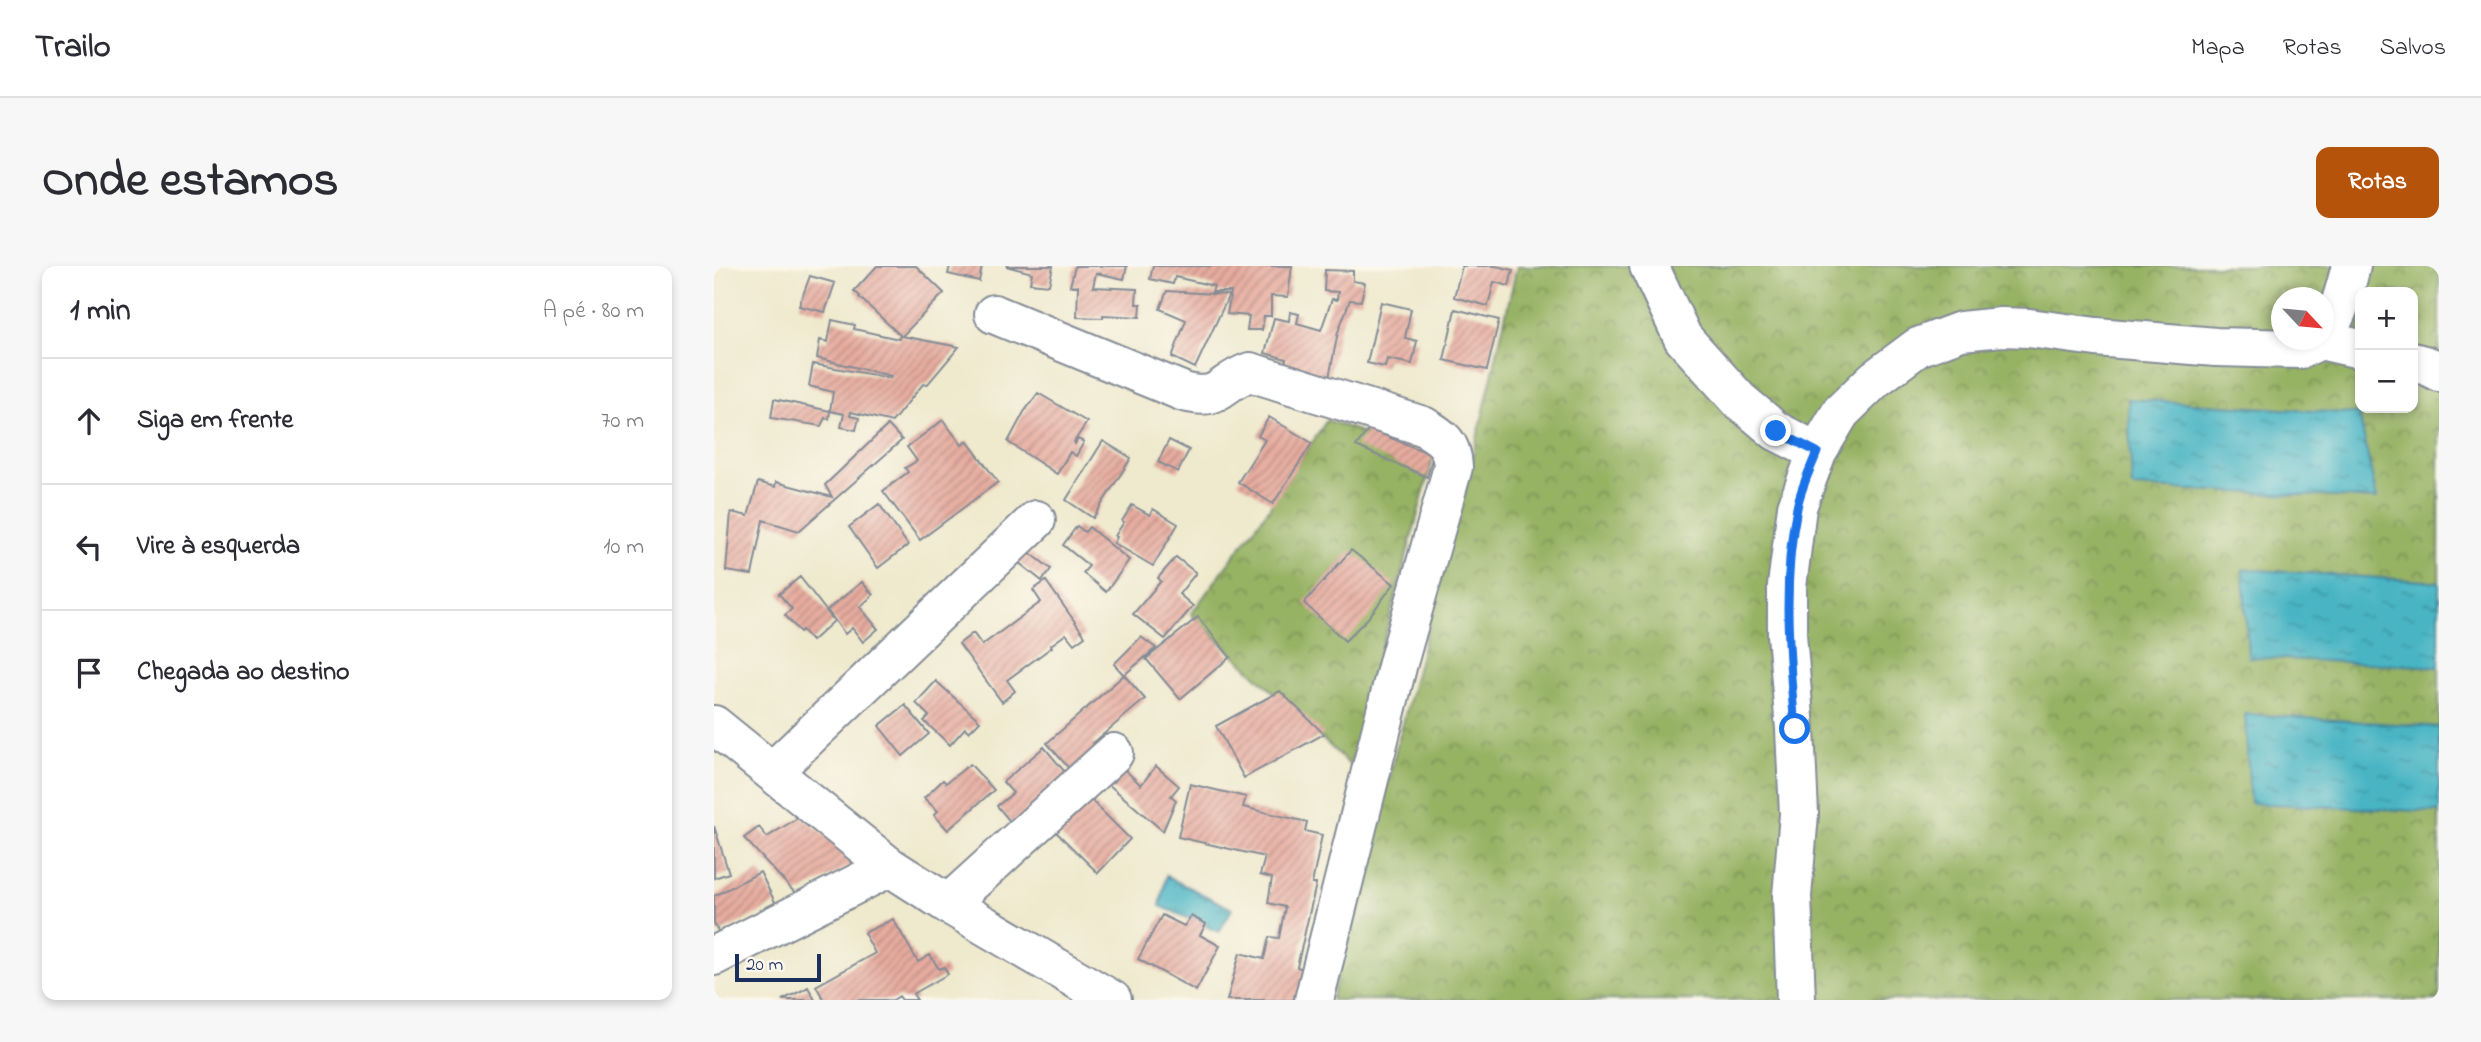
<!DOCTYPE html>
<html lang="pt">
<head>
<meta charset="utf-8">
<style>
	:root { --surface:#fff; --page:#f7f7f7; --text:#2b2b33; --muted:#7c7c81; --line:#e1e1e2; --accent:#b45309 }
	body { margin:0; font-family:"Indie Flower",sans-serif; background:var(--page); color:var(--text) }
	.controls { position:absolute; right:21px; top:21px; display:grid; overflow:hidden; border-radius:14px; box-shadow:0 4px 10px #0003 }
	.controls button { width:63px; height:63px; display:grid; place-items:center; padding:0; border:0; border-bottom:2px solid var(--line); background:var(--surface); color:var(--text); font:35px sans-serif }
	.compass { position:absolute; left:1557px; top:21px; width:63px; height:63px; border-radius:50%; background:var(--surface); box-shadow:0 4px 10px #0003; rotate:116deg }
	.scale { position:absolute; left:21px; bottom:18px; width:86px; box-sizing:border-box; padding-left:7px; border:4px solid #1b2f5e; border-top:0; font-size:19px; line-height:24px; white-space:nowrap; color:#1b2f5e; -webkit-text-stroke:5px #fbf7ec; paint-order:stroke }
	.stop { position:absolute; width:21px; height:21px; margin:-16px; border:5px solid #1a73e8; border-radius:50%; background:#fff }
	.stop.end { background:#1a73e8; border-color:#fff; box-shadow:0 2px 7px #0008 }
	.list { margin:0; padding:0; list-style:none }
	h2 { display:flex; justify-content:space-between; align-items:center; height:91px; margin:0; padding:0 28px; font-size:30px }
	h2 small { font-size:23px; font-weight:400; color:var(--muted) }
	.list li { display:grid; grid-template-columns:46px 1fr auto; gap:21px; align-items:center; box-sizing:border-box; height:126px; padding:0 28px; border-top:2px solid var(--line) }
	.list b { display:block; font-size:26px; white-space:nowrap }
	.list em { font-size:23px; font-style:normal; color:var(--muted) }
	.icon { flex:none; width:38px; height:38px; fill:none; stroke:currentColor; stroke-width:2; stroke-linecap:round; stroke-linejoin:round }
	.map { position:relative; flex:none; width:1725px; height:734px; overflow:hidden; border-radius:14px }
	header { display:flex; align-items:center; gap:42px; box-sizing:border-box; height:98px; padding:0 35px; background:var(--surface); border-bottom:2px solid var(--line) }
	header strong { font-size:33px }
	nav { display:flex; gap:38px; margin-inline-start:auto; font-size:24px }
	.intro { display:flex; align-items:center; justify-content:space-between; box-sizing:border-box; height:168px; padding:0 42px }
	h1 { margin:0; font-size:49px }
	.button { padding:18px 32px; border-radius:14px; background:var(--accent); color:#fff; font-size:24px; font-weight:700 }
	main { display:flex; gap:42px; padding:0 42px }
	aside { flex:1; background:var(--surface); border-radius:14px; box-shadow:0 4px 10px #0003 }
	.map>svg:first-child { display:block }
</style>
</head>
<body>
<header>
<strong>Trailo</strong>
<nav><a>Mapa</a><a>Rotas</a><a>Salvos</a></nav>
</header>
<div class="intro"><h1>Onde estamos</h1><a class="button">Rotas</a></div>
<main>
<aside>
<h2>1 min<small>A pé · 80 m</small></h2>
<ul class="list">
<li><svg class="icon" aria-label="ahead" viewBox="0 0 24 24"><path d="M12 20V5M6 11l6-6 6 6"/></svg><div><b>Siga em frente</b></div><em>70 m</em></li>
<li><svg class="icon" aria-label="left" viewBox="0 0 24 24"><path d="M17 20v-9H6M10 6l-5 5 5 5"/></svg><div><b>Vire à esquerda</b></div><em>10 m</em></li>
<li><svg class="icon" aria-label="arrive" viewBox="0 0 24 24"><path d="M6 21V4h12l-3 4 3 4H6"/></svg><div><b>Chegada ao destino</b></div></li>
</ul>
</aside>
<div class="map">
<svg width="1725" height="734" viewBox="0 0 1725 734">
	<defs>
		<pattern id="forest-crowns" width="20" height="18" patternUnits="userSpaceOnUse" patternTransform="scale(1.75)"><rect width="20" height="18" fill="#96b264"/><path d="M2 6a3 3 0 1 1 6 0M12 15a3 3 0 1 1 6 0" fill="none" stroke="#7a9156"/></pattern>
		<pattern id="water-ripples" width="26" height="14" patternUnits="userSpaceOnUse" patternTransform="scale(1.75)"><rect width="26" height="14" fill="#48b5c4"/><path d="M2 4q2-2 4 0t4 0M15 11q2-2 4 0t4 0" fill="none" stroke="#3b94a2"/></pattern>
		<pattern id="building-hatch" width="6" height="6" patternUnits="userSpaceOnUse" patternTransform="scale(1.75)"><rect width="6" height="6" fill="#e7ac9f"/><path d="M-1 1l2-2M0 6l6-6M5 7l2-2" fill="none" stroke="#ba8c85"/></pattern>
	</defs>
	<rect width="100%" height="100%" fill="#fbf7ec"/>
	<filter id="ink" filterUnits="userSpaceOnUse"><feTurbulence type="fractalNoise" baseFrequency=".0143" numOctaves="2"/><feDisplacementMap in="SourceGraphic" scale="14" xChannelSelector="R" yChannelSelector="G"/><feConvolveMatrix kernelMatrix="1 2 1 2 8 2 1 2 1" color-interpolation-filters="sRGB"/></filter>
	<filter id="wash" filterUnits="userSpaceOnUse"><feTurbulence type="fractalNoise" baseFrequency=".00686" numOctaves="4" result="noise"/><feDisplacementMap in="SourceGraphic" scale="28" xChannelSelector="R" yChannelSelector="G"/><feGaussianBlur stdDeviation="1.57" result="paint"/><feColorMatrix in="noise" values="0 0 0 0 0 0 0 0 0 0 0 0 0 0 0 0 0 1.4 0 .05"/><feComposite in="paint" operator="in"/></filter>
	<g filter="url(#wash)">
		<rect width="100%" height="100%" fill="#efe9cd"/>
		<path fill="url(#forest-crowns)" stroke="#587061" stroke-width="2" fill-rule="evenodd" d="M803,0H1725V734H617L768,153ZM1646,26H1699V142H1646ZM1568,32H1610V74H1568Z
			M613,154L719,192L636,499L477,348L553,245Z"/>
		<path fill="url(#water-ripples)" stroke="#327291" stroke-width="2" d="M1414,133L1645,148L1663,233L1418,221Z
			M1529,303L1725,316V401L1534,391Z
			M1531,448L1725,461V546L1536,537Z
			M452,610L518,643L505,666L446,640Z"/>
		<g id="blocks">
			<path fill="url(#building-hatch)" d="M163,0H202L230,27L188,70L245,81L213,119L209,118L178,156L137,146L136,150L145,152L142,164L127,161L130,148L116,145L115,153L111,152L107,160L57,152L60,133L116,145L119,126L95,120L99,98L176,112L177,110L103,92L106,74L114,76L118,54L141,59L140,63L185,73L186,69L145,31L146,30L140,25Z
				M236,0H268L265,15L234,8Z
				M292,0H339L335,19L316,17L318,7Z
				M361,0H413L410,13L382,7L379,21L423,23L422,38H427L426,51L389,49V52L363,51L364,20H356Z
				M439,0H578L574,31L557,30V50H550L548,64H533L535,50L513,48L517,26H498L500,20L461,11L459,18L436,13Z
				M748,0H782L799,4L795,20L780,16L774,40L740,31Z
				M611,4L639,5V15L651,17L647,35L636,34L624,66L615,112L571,100L572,93L551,87L560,52L575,55L576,46L585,48L583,57L607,64L618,33L623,34L624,26L610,25Z
				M96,10L121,17L111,46L85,40Z
				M453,25L515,29L481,102L458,91L472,54L446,43Z
				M667,36L697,43L691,72L703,75L698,98L673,93L671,101L653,97Z
				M741,43L785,54L773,104L730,94Z
				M324,127L373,156L360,176L361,178L364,173L370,176L362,190L356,186L343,208L294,176L310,146Z
				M555,151L598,177L559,238L524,216L551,174L544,170Z
				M229,154L248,179L253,175L284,216L206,274L169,225L194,206L191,202L203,195L193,181Z
				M174,159L188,174L85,265L49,254L38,309L12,305L17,246L34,250L44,216L61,221L62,216L118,231L111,219Z
				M655,163L719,189L713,211L642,180Z
				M455,174L475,184L464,206L444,196Z
				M389,175L417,192L379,252L352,234Z
				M165,238L194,279L164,302L135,261Z
				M418,239L436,249L439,243L464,258L439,300L400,277L403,271L401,270L410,256L408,255Z
				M363,260L371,266L375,261L415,294L392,326L369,307L375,300L349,279Z
				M637,284L680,318L654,352L631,375L590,337Z
				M315,286L337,303L328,315L304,296Z
				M462,291L482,307L465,328L479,340L451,373L419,348L447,315L444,312Z
				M86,311L120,355L98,375L88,364L86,366L71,349L78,343L65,328Z
				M332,315L371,370L360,378L352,368L337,379L338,381L293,414L301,425L288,436L245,378L259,367L268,379L312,347L327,336L319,324Z
				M148,316L159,329L146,341L164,363L149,376L138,362L131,368L113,344Z
				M484,351L516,391L466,433L432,393Z
				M427,371L442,382L410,409L400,398Z
				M410,409L431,433L379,477L392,492L365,514L333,477Z
				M222,415L266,455L255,466L251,462L236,479L210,455L215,450L202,437Z
				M566,425L610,468L530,512L502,460Z
				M191,439L215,468L189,490L165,460Z
				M330,481L361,518L305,566L283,540L299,527L289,516Z
				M256,498L280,524L234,564L220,549L224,545L210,532L229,514L232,517Z
				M442,500L465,520L457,530L462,534L449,565L394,518L398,514L400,516L410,503L427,519Z
				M476,518L532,531L529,541L593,556L591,565L608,569L598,618H602L583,701L596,705L589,734H513L526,687L550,693L555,671L565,672L571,641L554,637L558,612L546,609L551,591L464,571Z
				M373,530L416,573L384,607L339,563Z
				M87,550L129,583L137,597L136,600L82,628L30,572L45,561L53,571Z
				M0,560L15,607L0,612Z
				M46,606L62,638L5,667L0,657V630Z
				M448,649L470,660L477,650L492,658L486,669L506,680L482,725L424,693Z
				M179,653L204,696L216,689L225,703L230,701L234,708L199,728L203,734H188L185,730L179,734H110L102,720L161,687L150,667Z
				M94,721L101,734H68L89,724Z"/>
		</g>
	</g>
	<g filter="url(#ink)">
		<use href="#blocks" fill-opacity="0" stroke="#858c96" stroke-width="2"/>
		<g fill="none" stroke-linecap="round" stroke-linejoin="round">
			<g stroke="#858c96" stroke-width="42">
				<path id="minor" d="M935,0L969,72L1025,134L1062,165L1103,186
					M280,48L470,126C508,136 504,117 536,106L709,160C728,171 738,177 739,201L684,397L600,734
					M1610,69C1625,48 1631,24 1637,0
					M1606,74L1646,83
					M1699,96L1714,100L1725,106
					M0,459L58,506L322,254
					M58,506L176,601L234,638L398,734
					M234,638L400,487
					M0,690L176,601
					M1082,734L1078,630L1085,548L1081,463L1073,368V320L1083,241L1103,186L1127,146L1161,113L1204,81L1247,65L1287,61L1315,62L1382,71L1502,81L1587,83L1606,74"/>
			</g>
			<use href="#minor" stroke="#fff" stroke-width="38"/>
		</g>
	</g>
	<g fill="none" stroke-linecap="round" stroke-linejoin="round" filter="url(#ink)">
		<path stroke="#1a73e8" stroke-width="9" d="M1062,165L1103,186C1096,204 1086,224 1083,242C1068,316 1075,389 1081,463"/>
	</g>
</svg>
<div class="controls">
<button>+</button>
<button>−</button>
</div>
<svg class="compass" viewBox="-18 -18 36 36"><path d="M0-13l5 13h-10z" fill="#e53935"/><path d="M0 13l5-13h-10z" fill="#7c7c81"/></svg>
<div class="scale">20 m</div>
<div class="stop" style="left:1081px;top:463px"></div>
<div class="stop end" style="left:1062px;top:165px"></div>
</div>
</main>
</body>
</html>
